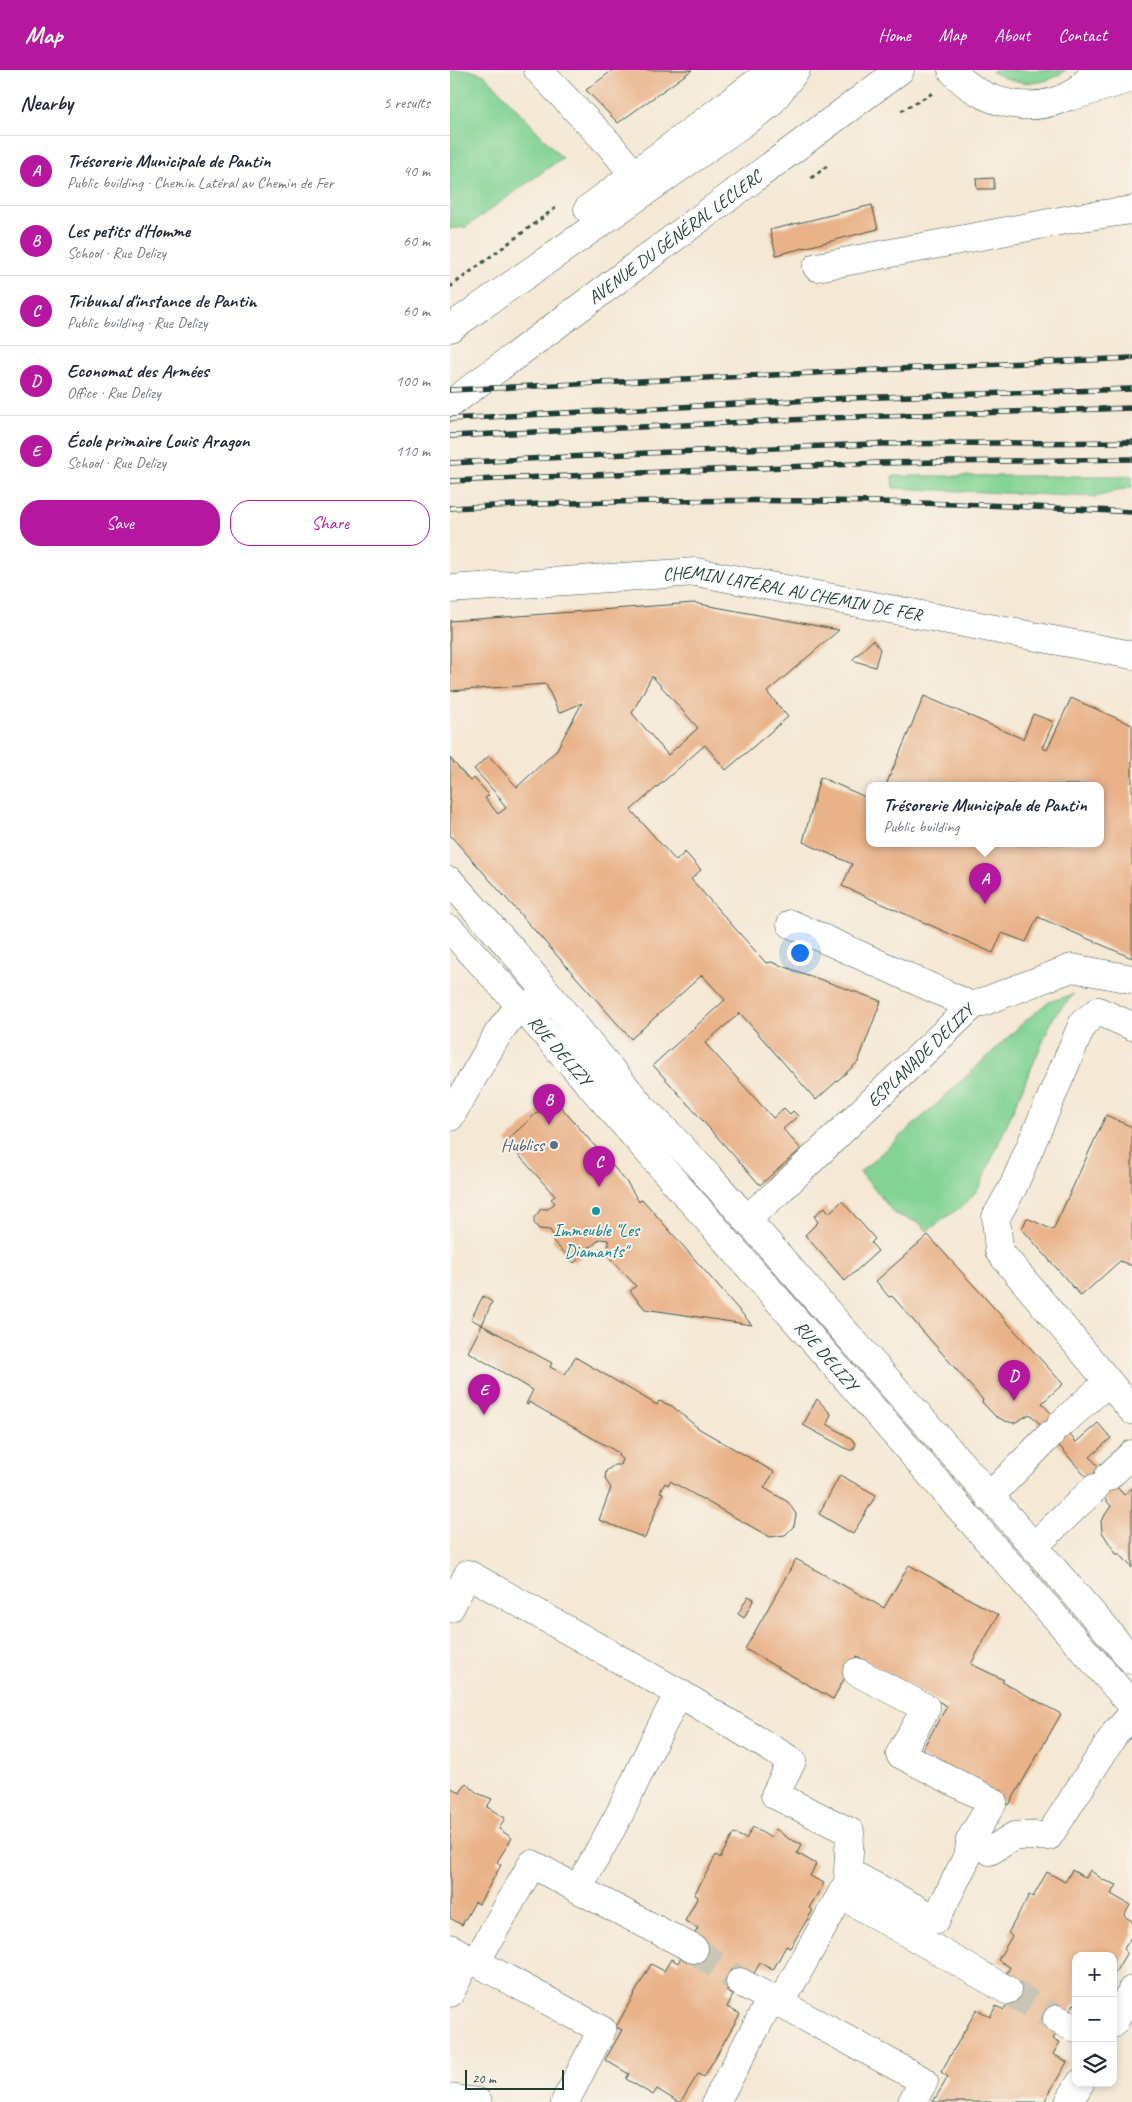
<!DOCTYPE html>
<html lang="en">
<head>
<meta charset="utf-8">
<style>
	:root { --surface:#fff; --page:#f6f6f7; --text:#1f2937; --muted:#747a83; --line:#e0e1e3; --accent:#b5179e }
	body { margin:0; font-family:Caveat,sans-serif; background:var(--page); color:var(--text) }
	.controls { position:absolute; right:15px; bottom:15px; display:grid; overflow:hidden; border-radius:10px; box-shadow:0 2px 8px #0003 }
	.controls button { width:45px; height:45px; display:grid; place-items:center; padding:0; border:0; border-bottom:1px solid var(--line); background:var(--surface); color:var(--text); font:25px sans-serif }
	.scale { position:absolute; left:15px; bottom:12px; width:99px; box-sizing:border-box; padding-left:5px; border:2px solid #1f3d34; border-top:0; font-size:14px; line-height:18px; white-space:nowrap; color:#1f3d34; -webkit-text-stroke:4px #f7f3e8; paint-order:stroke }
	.you { position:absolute; left:349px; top:882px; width:18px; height:18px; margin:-12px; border:4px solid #fff; border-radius:50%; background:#1a73e8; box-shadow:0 0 0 8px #1a73e833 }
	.badge { display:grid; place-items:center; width:32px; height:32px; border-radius:50%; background:var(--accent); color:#fff; font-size:16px; font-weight:700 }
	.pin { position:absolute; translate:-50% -41px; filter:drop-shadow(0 1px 2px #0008) }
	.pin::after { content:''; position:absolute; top:26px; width:18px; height:15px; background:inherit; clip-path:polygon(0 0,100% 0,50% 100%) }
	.popup { position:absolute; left:416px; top:712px; width:238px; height:65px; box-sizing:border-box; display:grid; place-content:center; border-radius:10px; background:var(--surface); filter:drop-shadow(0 1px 4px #0005); font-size:16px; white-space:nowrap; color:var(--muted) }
	.popup b { font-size:19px; color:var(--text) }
	.popup::after { content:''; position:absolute; left:50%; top:100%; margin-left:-10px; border:10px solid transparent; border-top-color:var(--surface) }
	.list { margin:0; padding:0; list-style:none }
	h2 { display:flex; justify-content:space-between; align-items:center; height:65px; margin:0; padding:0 20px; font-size:21px }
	h2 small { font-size:16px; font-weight:400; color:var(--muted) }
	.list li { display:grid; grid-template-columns:32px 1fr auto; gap:15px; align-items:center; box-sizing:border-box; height:70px; padding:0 20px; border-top:1px solid var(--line) }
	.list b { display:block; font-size:19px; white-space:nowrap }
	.list p { margin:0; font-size:16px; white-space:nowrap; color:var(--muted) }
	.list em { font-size:16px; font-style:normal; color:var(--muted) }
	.actions { display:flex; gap:10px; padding:15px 20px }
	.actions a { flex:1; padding:11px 0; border:1px solid var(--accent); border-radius:20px; text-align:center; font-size:18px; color:var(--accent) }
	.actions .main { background:var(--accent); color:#fff }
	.icon { flex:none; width:28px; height:28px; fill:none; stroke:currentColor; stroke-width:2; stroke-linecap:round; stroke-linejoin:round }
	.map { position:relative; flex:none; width:682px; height:2032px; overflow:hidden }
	header { display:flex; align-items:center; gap:30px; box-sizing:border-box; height:70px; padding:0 25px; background:var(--accent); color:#fff }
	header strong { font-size:24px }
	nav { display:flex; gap:28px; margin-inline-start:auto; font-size:18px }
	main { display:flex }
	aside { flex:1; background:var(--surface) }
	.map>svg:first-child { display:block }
</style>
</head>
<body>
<header>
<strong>Map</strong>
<nav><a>Home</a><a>Map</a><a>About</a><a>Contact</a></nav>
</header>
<main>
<aside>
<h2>Nearby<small>5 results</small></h2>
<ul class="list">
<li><span class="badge">A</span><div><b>Trésorerie Municipale de Pantin</b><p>Public building · Chemin Latéral au Chemin de Fer</p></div><em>40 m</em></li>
<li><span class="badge">B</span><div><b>Les petits d'Homme</b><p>School · Rue Delizy</p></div><em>60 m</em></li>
<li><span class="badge">C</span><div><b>Tribunal d'instance de Pantin</b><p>Public building · Rue Delizy</p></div><em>60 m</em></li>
<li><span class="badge">D</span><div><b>Economat des Armées</b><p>Office · Rue Delizy</p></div><em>100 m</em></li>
<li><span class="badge">E</span><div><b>École primaire Louis Aragon</b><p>School · Rue Delizy</p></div><em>110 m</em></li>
</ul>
<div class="actions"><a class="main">Save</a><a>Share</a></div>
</aside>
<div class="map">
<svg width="682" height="2032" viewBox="0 0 682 2032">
	<rect width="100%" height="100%" fill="#f7f3e8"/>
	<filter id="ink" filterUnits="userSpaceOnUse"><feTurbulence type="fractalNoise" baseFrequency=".02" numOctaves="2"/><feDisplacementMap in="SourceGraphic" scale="10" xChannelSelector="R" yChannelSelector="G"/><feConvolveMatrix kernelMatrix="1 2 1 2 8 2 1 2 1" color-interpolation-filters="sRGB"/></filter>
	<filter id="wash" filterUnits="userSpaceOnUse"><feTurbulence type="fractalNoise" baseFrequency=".0096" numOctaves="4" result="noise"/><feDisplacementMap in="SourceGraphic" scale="20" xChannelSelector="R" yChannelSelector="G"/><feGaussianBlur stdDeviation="1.12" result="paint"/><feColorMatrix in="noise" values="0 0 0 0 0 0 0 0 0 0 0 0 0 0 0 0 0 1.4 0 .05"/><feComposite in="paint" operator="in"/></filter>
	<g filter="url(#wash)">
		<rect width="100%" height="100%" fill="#f5e8d5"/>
		<path fill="#82d394" stroke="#508864" d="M0,0H19L35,5L112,88L16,157L0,159Z
			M544,0H616C593,18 567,15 542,2Z
			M442,406H682V417L646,427L443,418Z
			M624,924L604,946L529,1118L515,1134L477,1161L469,1153L445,1144L410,1102L488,1033L574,952L598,932Z"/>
		<g id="blocks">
			<path fill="#e9b289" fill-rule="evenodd" d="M163,0H242L168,53L136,20Z
				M544,108V119H527L526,109Z
				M422,135L428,159L326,185L320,160Z
				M244,533L389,560L317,622L338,647L276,700L255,675L181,740L226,791L235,782L251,800L241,809L316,893L321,892L431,931L408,992L366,1030L290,943L255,973L323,1048L334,1038L340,1044L343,1041L348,1046L333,1059L351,1079L310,1115L203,995L275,930L252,905L181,969L0,765V688L20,711L24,708L39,725L35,728L48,744L56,738L49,729H51L24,699L39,686L67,717L106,681L132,633L109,643L96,614L0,621V551ZM202,606L248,658L218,685L182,643Z
				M423,570L430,579L425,597L402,590Z
				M474,626L573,669L583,644L604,652L592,678L597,680L621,628L682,655V888L588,847L576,872L552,863L543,883L392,816L402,794L353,772L370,707L420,729V773H650V715H436Z
				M103,1028L158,1091L156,1094L159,1098L162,1095L178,1114L189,1132L192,1129L302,1255L195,1239L180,1221L186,1216L159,1187L158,1170L150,1169L141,1177L139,1176L133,1182L135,1183L124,1193L102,1170L104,1167L100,1160L89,1159L84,1153V1148L91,1139H98L105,1133L101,1129L105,1126L56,1071Z
				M656,1045L682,1057V1196L670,1191L631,1226L572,1159L577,1148L603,1160Z
				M392,1131L425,1169L421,1173L428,1181L395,1211L355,1165L368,1152L364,1146L375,1137L379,1143Z
				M478,1165L613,1314L592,1333L626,1372L648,1353L661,1368L640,1387L674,1425L682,1418V1498L670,1484H666L652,1462L651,1451L661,1436L600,1365L580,1344L564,1353L555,1351L545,1346L532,1332L533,1330L442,1226L439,1227L426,1211Z
				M33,1226L42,1232L32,1255L21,1249Z
				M32,1255L102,1293L100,1297L115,1305L125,1287L207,1335L209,1331L222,1336L248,1358L324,1402L314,1418L338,1432L346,1444L344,1456L335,1465L320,1467L220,1411L218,1415L215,1413L210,1422L213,1423L195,1468L149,1450L161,1418L155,1409L156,1401L164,1395H170L172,1389L168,1386L169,1383L79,1332L78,1335L76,1334L83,1320L18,1282Z
				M367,1329L381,1344L377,1354L402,1369L406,1374L403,1380H399L353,1355Z
				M390,1405L426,1425L403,1464L369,1444Z
				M346,1489L434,1538L459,1495L548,1545L521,1594L554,1610L552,1612L611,1644L559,1735L469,1685L497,1636L407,1586L383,1629L295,1579Z
				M298,1526L304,1529L294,1548L288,1544Z
				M16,1713L27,1723L42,1729L37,1737L55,1748L49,1759L62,1768L47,1792L51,1795L29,1834L25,1832L12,1855L0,1848V1717L10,1723Z
				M303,1757L321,1768L326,1759L339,1769L352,1774L347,1783L366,1794L360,1806L374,1813L359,1838L363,1840L340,1878L336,1876L323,1900L310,1893L303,1905L283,1909L276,1921L283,1925L277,1937L290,1944L254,2007L248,2004L231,2032H228L207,2019L203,2025L176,2009L179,2004L155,1990L172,1960L166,1957L201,1894L214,1901L221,1889L228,1893L248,1858L235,1851L248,1827L244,1825L258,1800L266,1785L270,1788L284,1763L296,1769Z
				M622,1800L636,1808L640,1800L653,1810L667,1815L661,1824L680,1835L674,1846L682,1851V1865L674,1879L677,1882L663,1906V1886H626V1935L624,1934L603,1969L610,1972L603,1984L617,1992L594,2032H483L498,2007L491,2002L527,1939L540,1947L546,1936L554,1940L561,1927L554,1909L560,1897L548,1890L562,1866L558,1863L579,1825L583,1827L597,1802L615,1812Z"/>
		</g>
	</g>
	<g filter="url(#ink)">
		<use href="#blocks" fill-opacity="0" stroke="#3f574c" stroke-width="1"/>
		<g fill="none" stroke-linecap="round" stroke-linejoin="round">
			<path stroke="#cac6b5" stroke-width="28" stroke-dasharray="28 14" stroke-linecap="butt" d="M244,1879L290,1912
				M557,1920L607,1949"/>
			<g stroke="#3f574c" stroke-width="29">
				<g id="minor">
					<path d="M88,0L159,74L184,105"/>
					<path d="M502,0C531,35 585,47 625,22C633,17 640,8 646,0"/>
					<path d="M623,26L682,8"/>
					<path d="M367,197L626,148L682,140"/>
					<path id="s1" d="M0,519L246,502L682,585"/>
					<path d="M341,854L522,936"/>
					<path d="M682,956L648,941L633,953L563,1117L546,1147L549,1181L682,1340"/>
					<path d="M0,1047L49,962L70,935H87L90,939"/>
					<path id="s2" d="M296,1149L328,1122L522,936L622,898L682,909"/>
					<path d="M611,1354L658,1312"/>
					<path d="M658,1407L682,1384"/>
					<path d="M539,1427L600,1365"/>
					<path d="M584,1476L645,1418"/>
					<path d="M0,1538L18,1504L229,1623L342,1691L325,1725L400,1762L398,1802L486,1849L519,1783L520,1770L543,1732L450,1684L476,1638L407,1602"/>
					<path d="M229,1623L205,1669L170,1743L128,1819L244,1879"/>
					<path d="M540,1781L564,1766H599L666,1662L682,1645"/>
					<path d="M391,1825L557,1920"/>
					<path d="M0,1878L152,1960L115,2032"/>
					<path d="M26,1892L82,1794L128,1819"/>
					<path d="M290,1912L474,2011L462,2032"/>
					<path d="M0,1923L18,1888"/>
					<path d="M330,1934L399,1810"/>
					<path d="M607,1949L626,1959"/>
					<path d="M663,1954L682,1920"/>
					<path d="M0,2028L28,2032"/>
					<path d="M266,2032L321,1929"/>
					<path d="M619,2032L630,2013"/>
				</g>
			</g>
			<g stroke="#3f574c" stroke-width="29">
				<g id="major">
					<path d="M138,139L323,0"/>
					<path d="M0,258L319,35L346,0"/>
					<path id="s3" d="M0,334L450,0"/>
					<path d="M0,811L63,881L191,1036C264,1108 329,1187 396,1263C492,1372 588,1480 682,1590"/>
					<path id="s4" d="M0,859L70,935L682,1635"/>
				</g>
			</g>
			<path stroke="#3f574c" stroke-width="3" stroke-dasharray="4 4" stroke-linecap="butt" d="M451,41L481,24L479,23
				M361,108L380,94
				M0,217L108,136"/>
			<use href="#minor" stroke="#fff" stroke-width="28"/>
			<use href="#major" stroke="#fff" stroke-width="28"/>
			<g stroke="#1f3d34" stroke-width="5.5">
				<path id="rail" d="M0,320L682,288
					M0,349L399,328L682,319
					M0,366L404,347L682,338
					M0,393L197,383L423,374L682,372
					M0,411L429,393L682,389
					M0,438C227,426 455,429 682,442"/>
			</g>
			<use href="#rail" stroke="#f7f3e8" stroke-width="4" stroke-dasharray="11" stroke-linecap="butt"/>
		</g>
	</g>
	<circle fill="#5c6f8a" stroke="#f7f3e8" stroke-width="2" cx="104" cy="1075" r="5"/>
	<circle fill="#0f9aa8" stroke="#f7f3e8" stroke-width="2" cx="146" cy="1141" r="5"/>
	<g text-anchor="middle" stroke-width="4" stroke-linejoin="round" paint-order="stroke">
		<g font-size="18" fill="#1f3d34" stroke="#f7f3e8">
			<text dy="6" stroke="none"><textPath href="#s3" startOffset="280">AVENUE DU GÉNÉRAL LECLERC</textPath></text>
			<text dy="6" stroke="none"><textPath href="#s1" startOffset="345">CHEMIN LATÉRAL AU CHEMIN DE FER</textPath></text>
			<text dy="6" stroke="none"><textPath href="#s4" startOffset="164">RUE DELIZY</textPath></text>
			<text dy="6" stroke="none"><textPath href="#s2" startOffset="239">ESPLANADE DELIZY</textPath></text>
			<text dy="6" stroke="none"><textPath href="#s4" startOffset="569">RUE DELIZY</textPath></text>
		</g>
		<g font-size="18" fill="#4e5e75" stroke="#f7f3e8" text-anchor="end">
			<text x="94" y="1081">Hubliss</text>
		</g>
		<g font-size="18" fill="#0d838f" stroke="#f7f3e8">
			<text x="146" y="1166">Immeuble "Les<tspan x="146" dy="21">Diamants"</tspan></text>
		</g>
	</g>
</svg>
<div class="controls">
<button>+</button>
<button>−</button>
<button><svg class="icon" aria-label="layers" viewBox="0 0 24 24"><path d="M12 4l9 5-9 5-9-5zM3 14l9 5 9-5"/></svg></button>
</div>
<div class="scale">20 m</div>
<div class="you"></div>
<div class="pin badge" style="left:535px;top:834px">A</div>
<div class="popup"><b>Trésorerie Municipale de Pantin</b>Public building</div>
<div class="pin badge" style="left:99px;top:1055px">B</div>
<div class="pin badge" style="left:149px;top:1117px">C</div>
<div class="pin badge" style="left:564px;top:1331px">D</div>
<div class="pin badge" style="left:34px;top:1345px">E</div>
</div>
</main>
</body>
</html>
